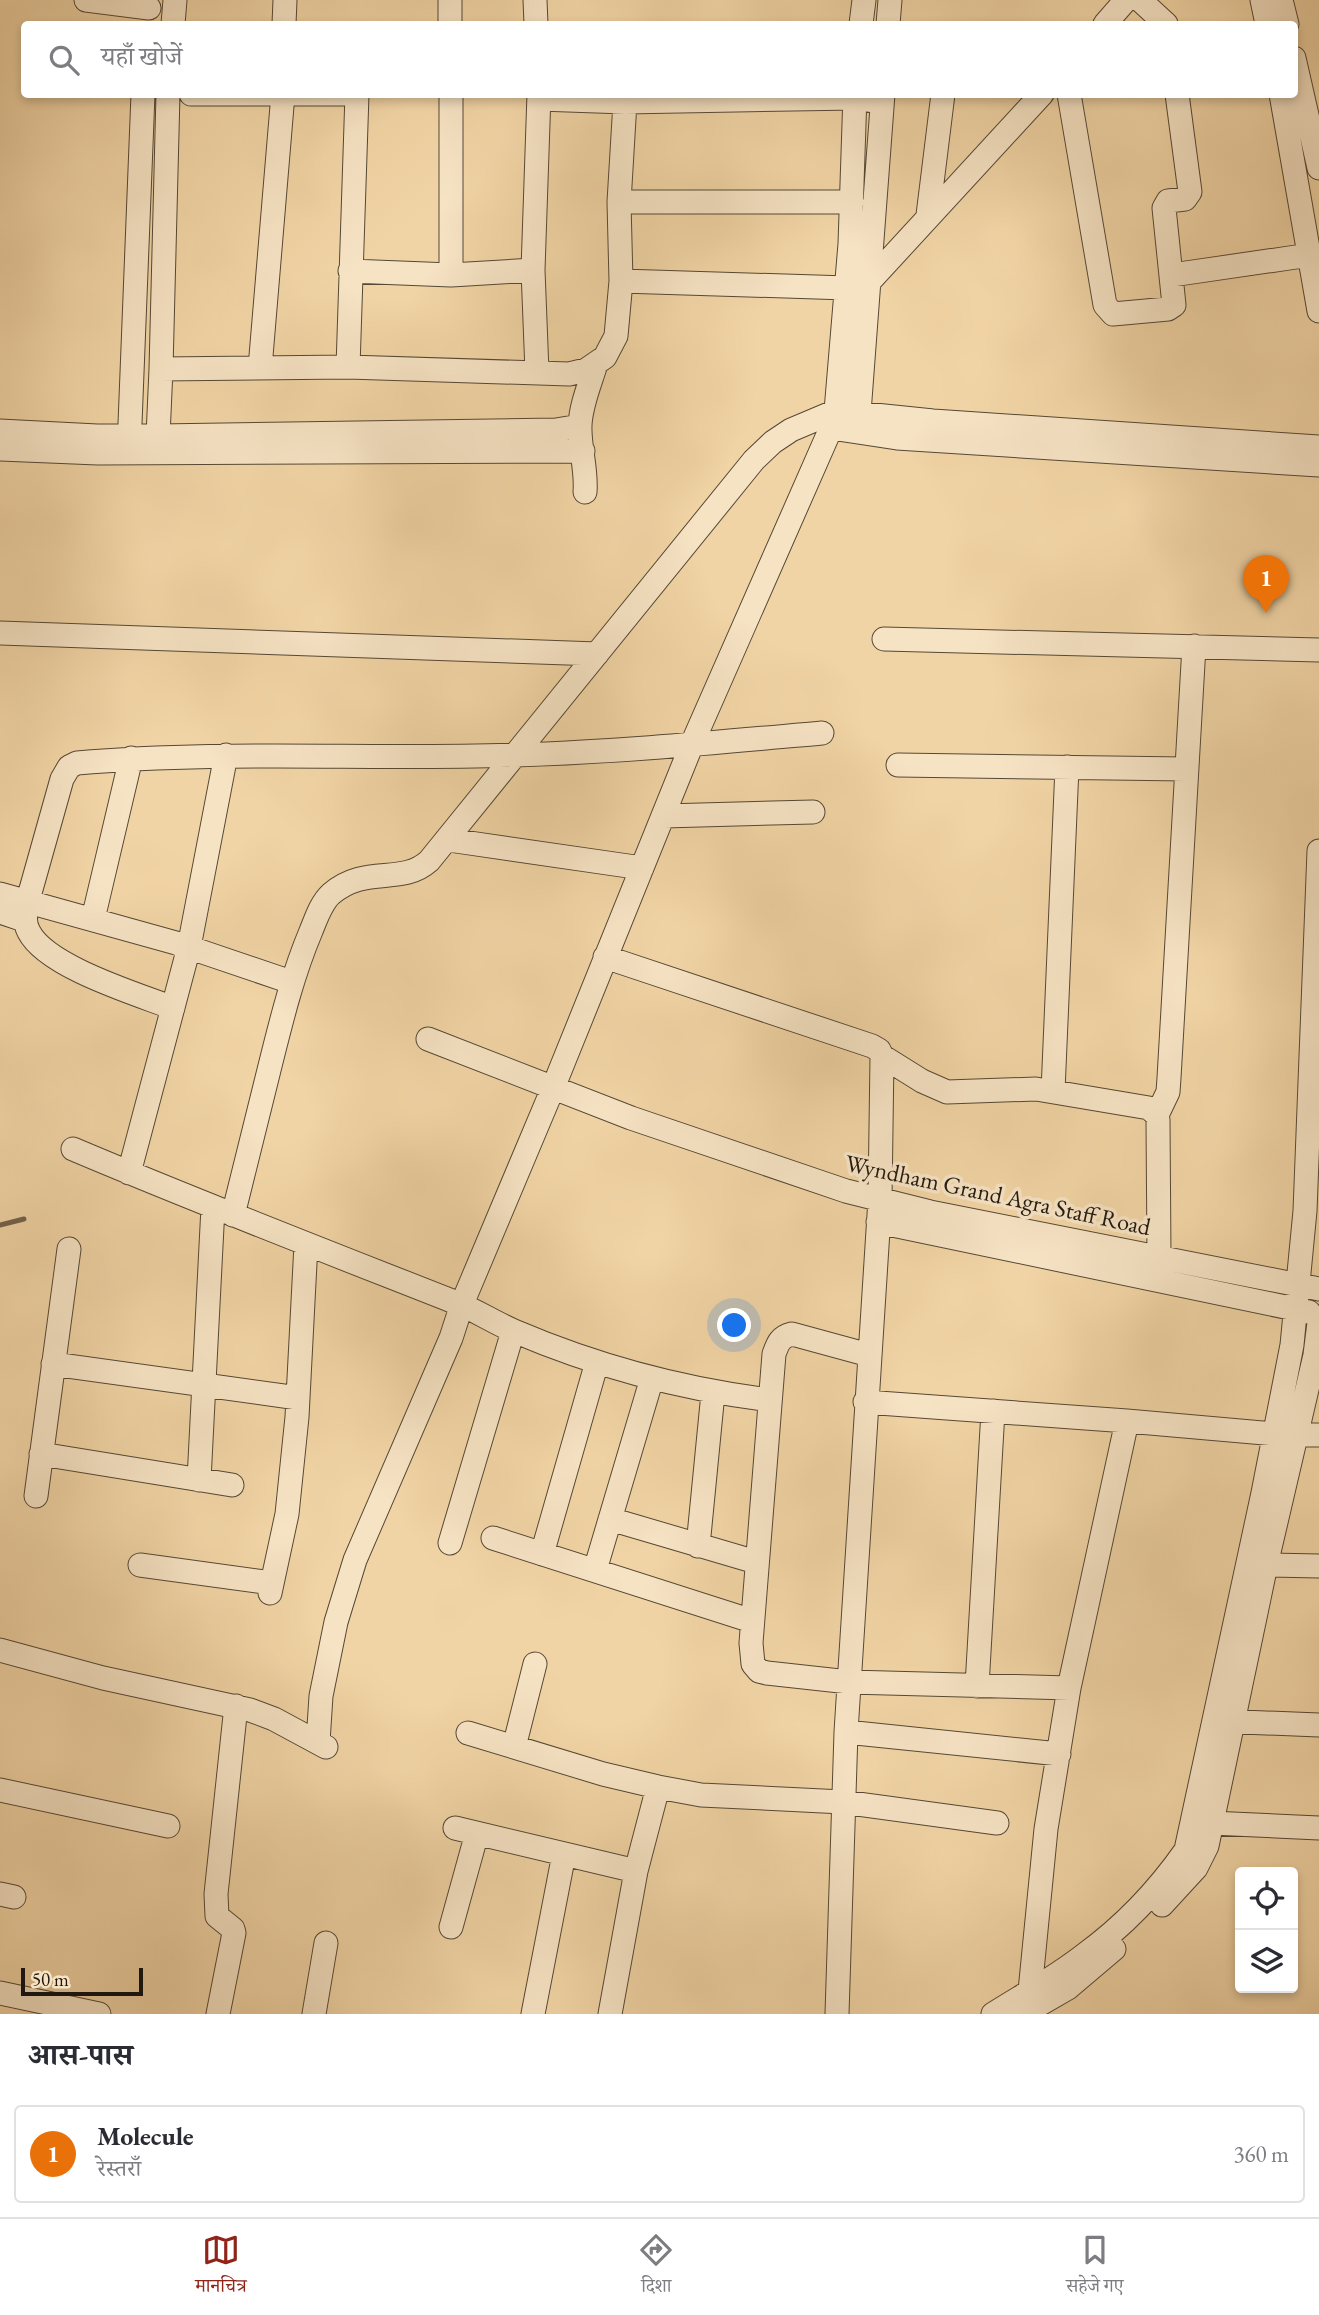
<!DOCTYPE html>
<html lang="hi">
<head>
<meta charset="utf-8">
<style>
	:root { --surface:#fff; --page:#f2f2f3; --text:#2b2b33; --muted:#7c7c81; --line:#e1e1e2; --accent:#8f2418 }
	body { margin:0; font-family:"EB Garamond","Noto Serif Devanagari",serif; background:var(--page); color:var(--text) }
	.controls { position:absolute; right:21px; bottom:21px; display:grid; overflow:hidden; border-radius:7px; box-shadow:0 4px 10px #0003 }
	.controls button { width:63px; height:63px; display:grid; place-items:center; padding:0; border:0; border-bottom:2px solid var(--line); background:var(--surface); color:var(--text); font:35px sans-serif }
	.scale { position:absolute; left:21px; bottom:18px; width:122px; box-sizing:border-box; padding-left:7px; border:4px solid #211910; border-top:0; font-size:19px; line-height:24px; white-space:nowrap; color:#211910; -webkit-text-stroke:5px #f6e3c4; paint-order:stroke }
	.you { position:absolute; left:735px; top:1326px; width:24px; height:24px; margin:-18px; border:5px solid #fff; border-radius:50%; background:#1a73e8; box-shadow:0 0 0 10px #1a73e833 }
	.badge { display:grid; place-items:center; width:46px; height:46px; border-radius:50%; background:var(--accent); color:#fff; font-size:23px; font-weight:700 }
	.pin { position:absolute; translate:-50% -58px; filter:drop-shadow(0 2px 4px #0008) }
	.pin::after { content:''; position:absolute; top:37px; width:24px; height:21px; background:inherit; clip-path:polygon(0 0,100% 0,50% 100%) }
	.list { margin:0; padding:0; list-style:none }
	h2 { display:flex; justify-content:space-between; align-items:center; height:91px; margin:0; padding:0 28px; font-size:30px }
	h2 small { font-size:23px; font-weight:400; color:var(--muted) }
	.list li { display:grid; grid-template-columns:46px 1fr auto; gap:21px; align-items:center; box-sizing:border-box; height:98px; margin:0 14px 14px; padding:0 14px; border:2px solid var(--line); border-radius:7px }
	.list b { display:block; font-size:26px; white-space:nowrap }
	.list p { margin:0; font-size:23px; white-space:nowrap; color:var(--muted) }
	.list em { font-size:23px; font-style:normal; color:var(--muted) }
	.icon { flex:none; width:38px; height:38px; fill:none; stroke:currentColor; stroke-width:2; stroke-linecap:round; stroke-linejoin:round }
	.map { position:relative; flex:none; width:1319px; height:2014px; overflow:hidden }
	.search { position:absolute; background:var(--surface); box-shadow:0 4px 10px #0003; left:21px; right:21px; top:21px; height:77px; display:flex; align-items:center; gap:18px; box-sizing:border-box; padding:0 24px; border-radius:7px; color:var(--muted); font-size:26px }
	.sheet { height:203px; background:var(--surface) }
	nav { display:flex; justify-content:space-around; align-items:center; box-sizing:border-box; height:98px; border-top:2px solid var(--line); background:var(--surface); font-size:19px; color:var(--muted) }
	nav a { display:grid; justify-items:center; gap:4px }
	nav .on { color:var(--accent) }
	.map>svg:first-child { display:block }
</style>
</head>
<body>
<div class="map">
<svg width="1319" height="2014" viewBox="0 0 1319 2014">
	<rect width="100%" height="100%" fill="#f1d4a5"/>
	<filter id="stains"><feTurbulence type="fractalNoise" baseFrequency=".00286" numOctaves="4"/><feColorMatrix values="0 0 0 0 .2 0 0 0 0 .09 0 0 0 0 .02 0 0 0 .5 -.17"/></filter>
	<radialGradient id="worn" r=".72"><stop offset=".6" stop-color="#630" stop-opacity="0"/><stop offset="1" stop-color="#630" stop-opacity=".3"/></radialGradient>
	<g fill="none" stroke-linecap="round" stroke-linejoin="round">
		<path stroke="#73634b" stroke-width="5" d="M0,1225L24,1219"/>
		<g stroke="#554835" stroke-width="25">
			<path id="minor" d="M86,0L149,8
				M450,0V24
				M535,0L536,24
				M1140,0L1166,24
				M1262,0L1267,24
				M1281,0L1287,24
				M173,24L175,0
				M284,24L285,0
				M861,24L864,0
				M888,24L890,0
				M1105,24L1126,0
				M1294,58L1319,168
				M191,94H344
				M451,94V275
				M1069,94L1105,305L1113,314L1168,309L1174,305L1164,208L1168,201L1185,199L1190,192L1177,94
				M1281,94L1319,311
				M539,99L625,102L855,98L882,102
				M619,202H852
				M928,215L943,94
				M350,271L451,275L533,270
				M1172,275L1296,257
				M621,281L847,288L868,283L1042,94
				M348,367L357,94
				M260,368L283,94
				M161,369L348,367L569,374L586,370L605,357L616,336L621,281L619,202L625,102
				M537,372L533,270L539,94
				M858,426L883,94
				M831,428L897,438L1319,465
				M0,431L97,436H158L556,430L580,426
				M0,449L98,453L583,451
				M129,449L143,94
				M155,451L158,436L161,369L168,94
				M585,492C587,469 579,447 580,425C581,404 590,384 596,364
				M0,633L597,654
				M884,639L1319,650
				M898,765L1186,769
				M664,816L813,812
				M449,840L642,868
				M0,894L176,943L291,982
				M0,912L24,920
				M93,919L131,758
				M605,957L872,1046L879,1050L882,1056L880,1199L846,1732L837,2014
				M173,1008C137,994 47,967 29,932C23,921 26,912 28,900L62,779L69,767L77,763C223,750 369,760 515,755C618,752 720,742 822,733
				M428,1039L631,1118L846,1191L930,1212L1319,1289
				M882,1056L922,1081L947,1092L1036,1089L1149,1108L1157,1115L1158,1120L1159,1257
				M1053,1091L1067,767
				M1157,1115L1168,1092L1169,1078L1194,646
				M73,1149C198,1202 325,1251 452,1301C474,1309 493,1322 514,1331C596,1366 681,1389 770,1400
				M129,1173L189,947L226,755
				M233,1215C245,1167 257,1118 269,1070C281,1022 292,976 311,931C316,919 321,903 331,894C366,864 401,886 429,861L754,460L773,442L791,430L836,411L933,421L1319,447
				M878,1222L1309,1312
				M869,1355L792,1334C780,1337 778,1343 774,1354L751,1643L753,1664L759,1671L767,1673L849,1682L1069,1688
				M53,1364L298,1398
				M865,1402L1127,1421L1274,1434L1319,1435
				M41,1454L232,1485
				M199,1480L213,1207
				M36,1496L69,1249
				M610,1519L756,1562
				M493,1538L752,1621
				M450,1543L513,1331
				M698,1546L713,1393
				M542,1554L597,1362
				M140,1565L272,1583
				M1266,1565L1319,1566
				M595,1570L652,1378
				M270,1593L287,1514L297,1417L306,1244
				M0,1650L103,1678L250,1710L274,1719L326,1747
				M977,1686L993,1411
				M1217,1721L1319,1725
				M846,1732L1059,1754
				M468,1733L603,1774L658,1787L701,1795L843,1802L997,1823
				M318,1742L321,1696L336,1622L355,1560L451,1338L462,1304L553,1088L692,744L831,428L836,411L850,244L855,94
				M514,1747L535,1664
				M0,1790L168,1826
				M1211,1823L1319,1828
				M455,1828L636,1871
				M0,1894L14,1897
				M1162,1905L1196,1868L1207,1846L1266,1565L1315,1355L1319,1323
				M451,1927L477,1833
				M0,1993L99,2014
				M1033,2000L1030,1991L1046,1829L1069,1688L1127,1421
				M218,2014L234,1933L233,1929L217,1916L216,1894L236,1706
				M314,2014L326,1943
				M533,2014L564,1854
				M610,2014L636,1871L658,1787
				M993,2014C1023,1995 1056,1977 1084,1955C1124,1926 1158,1890 1186,1850L1263,1493L1292,1345L1305,1211L1319,851
				M1023,2014L1068,1988L1114,1949"/>
		</g>
		<use href="#minor" stroke="#f6e3c4" stroke-width="23"/>
	</g>
	<g text-anchor="middle" stroke-width="7" stroke-linejoin="round" paint-order="stroke">
		<g font-size="24" fill="#211910" stroke="#f6e3c4">
			<text transform="translate(998 1195) rotate(12)" y="8">Wyndham Grand Agra Staff Road</text>
		</g>
	</g>
	<rect width="100%" height="100%" filter="url(#stains)"/>
	<rect width="100%" height="100%" fill="url(#worn)"/>
</svg>
<div class="controls">
<button><svg class="icon" aria-label="locate" viewBox="0 0 24 24"><circle cx="12" cy="12" r="6"/><path d="M12 2v4M12 18v4M2 12h4M18 12h4"/></svg></button>
<button><svg class="icon" aria-label="layers" viewBox="0 0 24 24"><path d="M12 4l9 5-9 5-9-5zM3 14l9 5 9-5"/></svg></button>
</div>
<div class="scale">50 m</div>
<div class="you"></div>
<div class="pin badge" style="left:1266px;top:613px;background:#e8710a">1</div>
<div class="search"><svg class="icon" aria-label="search" viewBox="0 0 24 24"><circle cx="10" cy="10" r="6"/><path d="M15 15l6 6"/></svg>यहाँ खोजें</div>
</div>
<section class="sheet">
<h2>आस-पास<small></small></h2>
<ul class="list">
<li><span class="badge" style="background:#e8710a">1</span><div><b>Molecule</b><p>रेस्तराँ</p></div><em>360 m</em></li>
</ul>
</section>
<nav>
<a class="on"><svg class="icon" aria-label="map" viewBox="0 0 24 24"><path d="M3 6l6-2 6 2 6-2v14l-6 2-6-2-6 2zM9 4v14M15 6v14"/></svg>मानचित्र</a>
<a><svg class="icon" aria-label="directions" viewBox="0 0 24 24"><path d="M12 3l9 9-9 9-9-9zM9 14v-3h6M13 9l2 2-2 2"/></svg>दिशा</a>
<a><svg class="icon" aria-label="saved" viewBox="0 0 24 24"><path d="M7 4h10v16l-5-4-5 4z"/></svg>सहेजे गए</a>
</nav>
</body>
</html>
